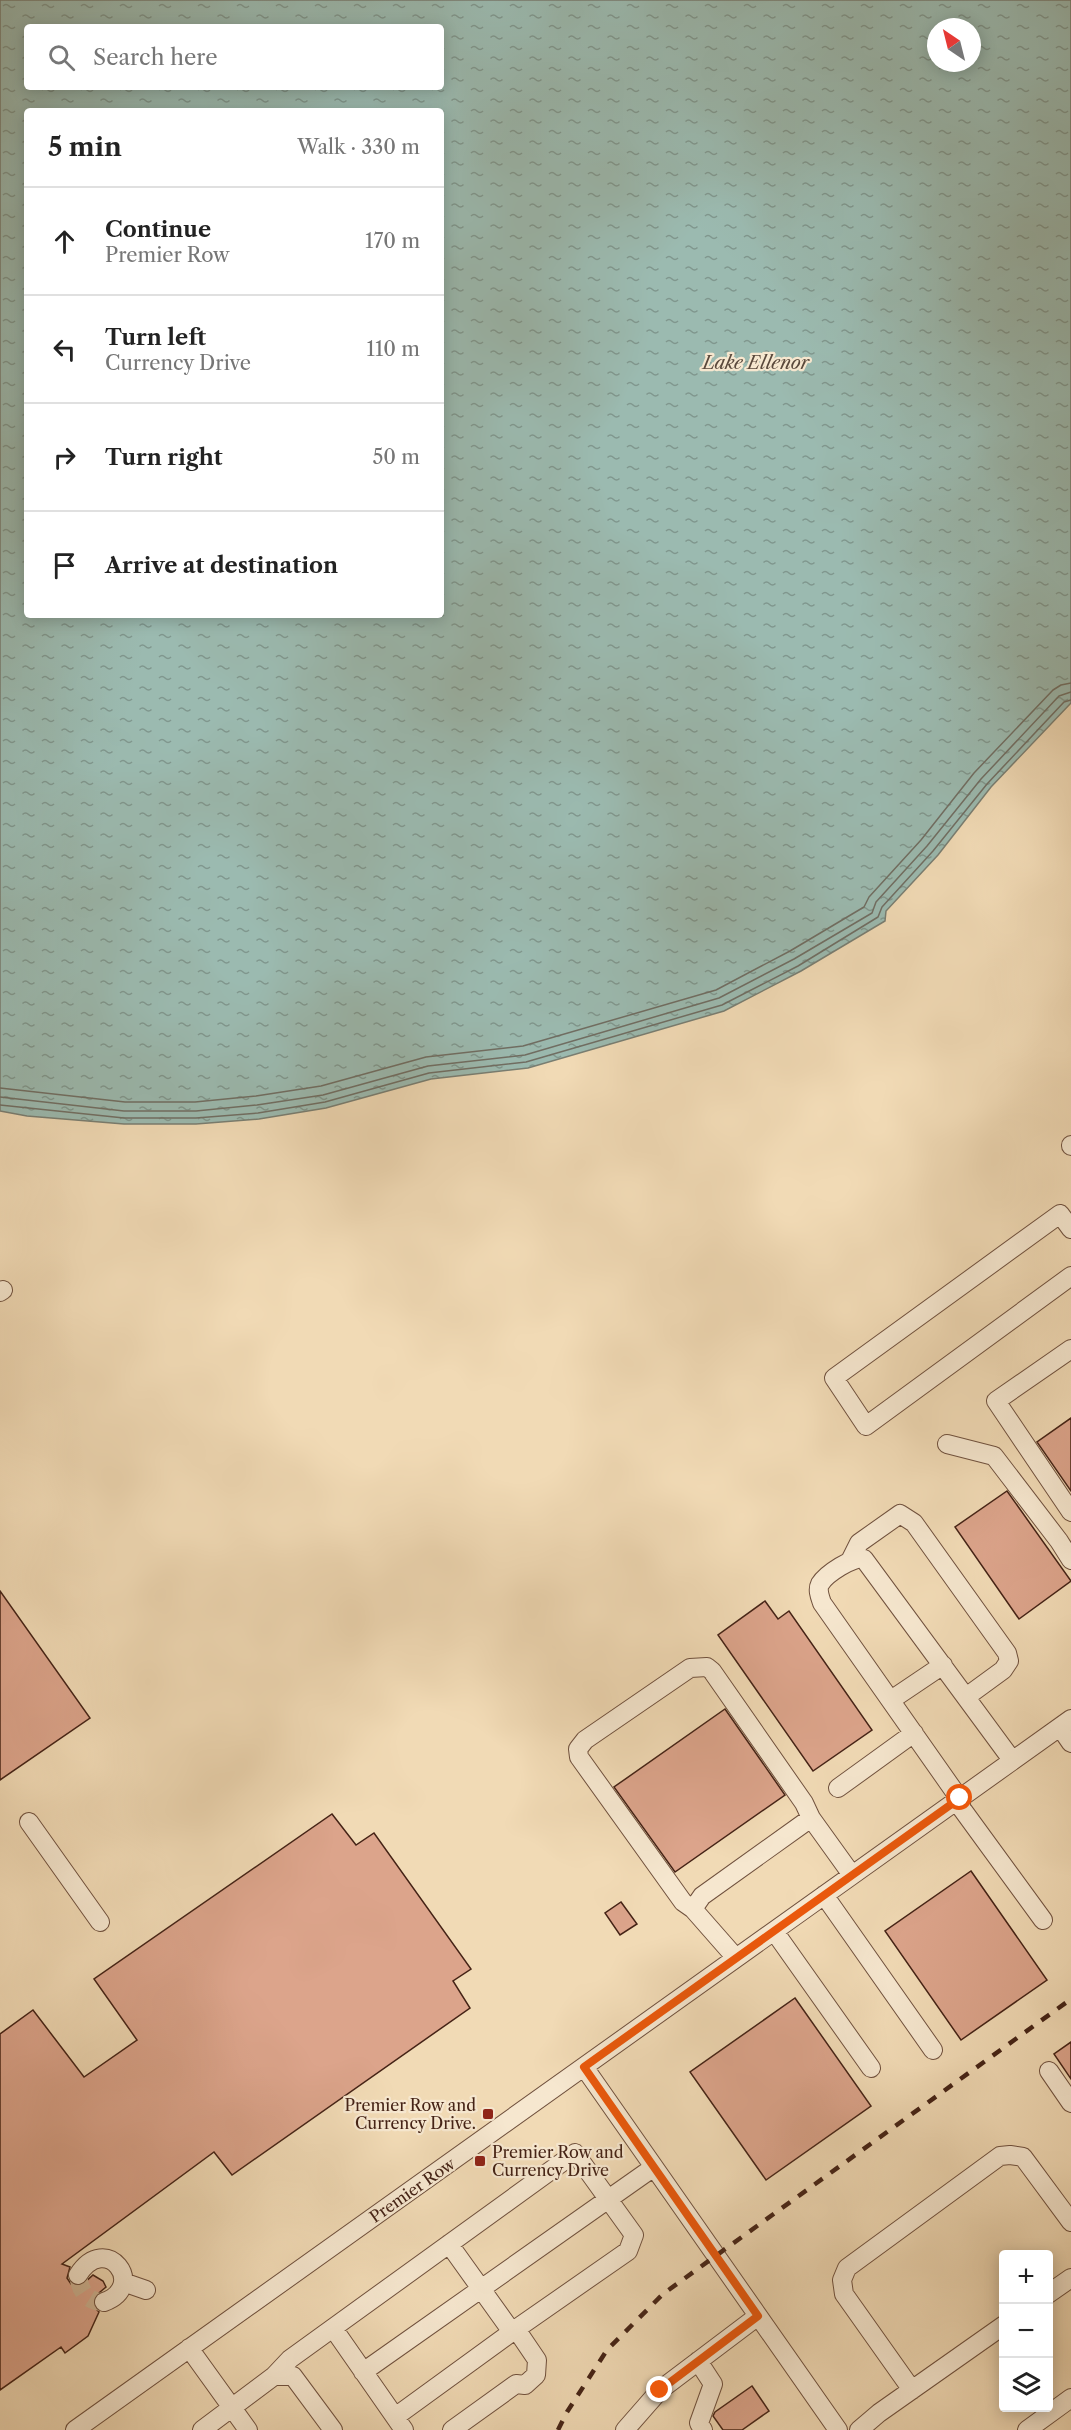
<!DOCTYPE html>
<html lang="en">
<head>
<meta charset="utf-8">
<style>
	:root { --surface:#fff; --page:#f6f6f6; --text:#222; --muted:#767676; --line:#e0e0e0 }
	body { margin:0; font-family:"Libre Caslon Text",serif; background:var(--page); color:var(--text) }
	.controls { position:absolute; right:18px; bottom:18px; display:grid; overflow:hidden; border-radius:6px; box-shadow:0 3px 15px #0003 }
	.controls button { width:54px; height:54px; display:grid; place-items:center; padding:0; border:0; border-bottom:2px solid var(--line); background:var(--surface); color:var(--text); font:30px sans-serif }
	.compass { position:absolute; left:927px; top:18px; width:54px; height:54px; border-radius:50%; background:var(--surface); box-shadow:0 3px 15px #0003; rotate:325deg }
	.stop { position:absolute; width:18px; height:18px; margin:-14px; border:4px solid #ea580c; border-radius:50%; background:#fff }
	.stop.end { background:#ea580c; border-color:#fff; box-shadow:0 2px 6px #0008 }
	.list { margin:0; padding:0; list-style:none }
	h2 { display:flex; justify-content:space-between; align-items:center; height:78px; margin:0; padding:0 24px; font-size:26px }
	h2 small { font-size:20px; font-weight:400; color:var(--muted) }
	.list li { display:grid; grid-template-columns:39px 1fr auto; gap:18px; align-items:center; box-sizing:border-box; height:108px; padding:0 24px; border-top:2px solid var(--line) }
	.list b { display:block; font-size:22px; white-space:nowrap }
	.list p { margin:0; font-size:20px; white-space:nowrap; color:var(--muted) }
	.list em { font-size:20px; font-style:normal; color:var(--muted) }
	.icon { flex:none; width:33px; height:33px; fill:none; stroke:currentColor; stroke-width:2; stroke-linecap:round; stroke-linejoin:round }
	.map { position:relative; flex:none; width:1071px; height:2430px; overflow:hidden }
	.search { position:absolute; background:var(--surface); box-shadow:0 3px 15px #0003; left:24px; top:24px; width:420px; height:66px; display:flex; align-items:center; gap:15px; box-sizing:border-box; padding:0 21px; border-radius:6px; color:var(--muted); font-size:22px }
	.panel { position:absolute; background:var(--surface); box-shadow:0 3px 15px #0003; left:24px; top:108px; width:420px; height:510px; border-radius:6px }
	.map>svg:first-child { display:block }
</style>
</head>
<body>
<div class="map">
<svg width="1071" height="2430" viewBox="0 0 1071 2430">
	<defs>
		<pattern id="water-ripples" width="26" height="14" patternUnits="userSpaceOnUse" patternTransform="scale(1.5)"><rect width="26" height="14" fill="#9bbab0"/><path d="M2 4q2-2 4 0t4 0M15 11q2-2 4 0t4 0" fill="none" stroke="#80978e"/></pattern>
	</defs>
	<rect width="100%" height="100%" fill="#f1dab5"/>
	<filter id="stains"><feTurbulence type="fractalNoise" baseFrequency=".00333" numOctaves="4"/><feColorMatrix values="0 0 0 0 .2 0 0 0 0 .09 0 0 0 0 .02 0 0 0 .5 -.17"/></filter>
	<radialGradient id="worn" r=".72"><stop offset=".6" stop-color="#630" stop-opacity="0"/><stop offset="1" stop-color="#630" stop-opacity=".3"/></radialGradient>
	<path fill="url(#water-ripples)" stroke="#797e72" stroke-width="1.5" fill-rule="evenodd" d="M0,0H1071V703L991,787L938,855L886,911L885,921L801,971L724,1011L528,1068L431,1079L326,1108L259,1119L196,1124H124L27,1116L0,1111ZM27,27H441V87H27ZM936,27H972V63H936ZM27,111H441V615H27Z"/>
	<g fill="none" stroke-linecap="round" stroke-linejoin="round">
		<path stroke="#706e63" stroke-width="1.5" d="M0,1088L125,1102H195L256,1096L321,1086L426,1057L523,1046L716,990L790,951L864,907L869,897L921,840L974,773L1053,690L1061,685L1071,683
			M0,1097L124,1111H196L257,1105L323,1095L428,1066L525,1055L719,998L794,959L872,913L876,902L927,846L981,779L1059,696L1071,692
			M0,1105L124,1118H196L258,1113L325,1102L429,1073L526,1062L722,1005L798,966L878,917L882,907L933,851L987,784L1064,702L1071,700"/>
	</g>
	<path fill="#dca48b" stroke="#452316" stroke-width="1.5" d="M1071,1418V1491L1037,1442Z
		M1007,1491L1071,1581L1019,1619L955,1527Z
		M0,1591L90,1718L0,1780Z
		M765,1601L778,1619L789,1611L872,1730L813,1771L718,1635Z
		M725,1709L785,1795L675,1872L614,1787Z
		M332,1814L356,1845L374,1833L471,1969L453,1981L470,2008L232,2175L214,2152L62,2264L70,2267L67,2278L71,2284L82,2285L93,2275L103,2281L106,2287L94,2297V2307L99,2312L88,2336L65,2353L61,2347L0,2390V2034L33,2010L84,2077L137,2040L94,1979Z
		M971,1871L1047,1980L961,2040L885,1931Z
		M621,1902L637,1924L620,1935L605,1913Z
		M795,1998L871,2106L766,2180L690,2072Z
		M1071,2042V2079L1054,2054Z
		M752,2386L769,2411L742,2430H723L713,2416L715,2412Z"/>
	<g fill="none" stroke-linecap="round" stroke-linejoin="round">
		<path stroke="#cfb595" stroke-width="18" stroke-dasharray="18 9" stroke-linecap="butt" d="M78,2275C80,2291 87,2302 104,2302"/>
		<g stroke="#70513e" stroke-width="20">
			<path id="minor" d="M1071,1145V1146
				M1071,1229L1060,1214L834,1378L866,1426L1071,1276
				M0,1292L3,1290
				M1071,1349L996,1401L1071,1512
				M947,1444L994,1456L1059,1541L1071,1560
				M851,1559L859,1543L900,1514L914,1523L1007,1653L1009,1661L1003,1670L966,1697
				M891,1700L943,1665
				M1060,1727L1071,1743
				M1012,1760L864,1559C853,1556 826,1574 820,1584C817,1590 820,1597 822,1603L959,1798L962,1809L1043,1920
				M838,1788L914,1733
				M29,1822L100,1922
				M824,1895L933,2050
				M693,1909L683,1902L579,1757L578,1749L585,1740L690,1668L707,1667L712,1671L804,1803L811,1818
				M774,1931L871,2068
				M736,1958L693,1909L702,1896L811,1818L852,1875
				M584,2067L838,2430
				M1049,2071L1071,2103
				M449,2244L512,2332
				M78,2275C106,2231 148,2286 104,2302
				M123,2282L146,2290
				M1048,2294L1071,2278
				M333,2328L404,2430
				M189,2348L248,2430
				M698,2361L713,2384L699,2423L703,2430
				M363,2372L654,2167
				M274,2376L290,2359L575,2153L634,2235L628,2251L516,2329L537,2360L536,2375L525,2385L516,2384L452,2430
				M912,2390L844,2294L842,2280L847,2268L1000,2156L1010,2155L1023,2157L1071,2222
				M395,2417L516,2329
				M75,2430L1071,1719
				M202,2430L274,2376H293L333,2430
				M625,2430L660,2390L758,2316
				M859,2430L879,2413L1004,2325
				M1027,2430L1071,2398"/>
		</g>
		<use href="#minor" stroke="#f6e7cf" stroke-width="18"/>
		<path stroke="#452316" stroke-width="4.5" stroke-dasharray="10 10" stroke-linecap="butt" d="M558,2430L567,2412L607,2350L663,2294L1071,1999"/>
	</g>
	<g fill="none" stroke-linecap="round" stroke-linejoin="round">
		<path stroke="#ea580c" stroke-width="8" d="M660,2390L758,2316L584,2067L960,1798"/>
	</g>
	<g fill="#8f2418" stroke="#f6e7cf" stroke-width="2">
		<rect x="482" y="2108" width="12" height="12" rx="3"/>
		<rect x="474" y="2155" width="12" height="12" rx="3"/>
	</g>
	<g text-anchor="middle" stroke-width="4.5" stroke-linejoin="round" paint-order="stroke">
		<g font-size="16" fill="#452316" stroke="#f6e7cf" text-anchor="end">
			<text x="476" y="2111">Premier Row and<tspan x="476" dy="18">Currency Drive.</tspan></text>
			<text x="492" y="2158" text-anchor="start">Premier Row and<tspan x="492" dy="18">Currency Drive</tspan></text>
		</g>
		<g font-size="16" fill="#452316" stroke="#f6e7cf">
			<text transform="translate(412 2190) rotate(-35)" y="6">Premier Row</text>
		</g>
		<g font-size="18" font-style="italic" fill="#5a493c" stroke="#f6e7cf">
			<text x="756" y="369">Lake Ellenor</text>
		</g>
	</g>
	<rect width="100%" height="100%" filter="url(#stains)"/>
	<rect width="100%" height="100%" fill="url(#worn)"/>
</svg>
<div class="controls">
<button>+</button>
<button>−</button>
<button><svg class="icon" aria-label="layers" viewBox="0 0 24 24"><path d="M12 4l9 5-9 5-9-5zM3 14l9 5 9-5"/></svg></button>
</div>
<svg class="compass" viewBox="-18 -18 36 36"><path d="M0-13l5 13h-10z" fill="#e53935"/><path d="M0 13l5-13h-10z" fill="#767676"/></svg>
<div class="stop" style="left:960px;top:1798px"></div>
<div class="stop end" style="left:660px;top:2390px"></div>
<div class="search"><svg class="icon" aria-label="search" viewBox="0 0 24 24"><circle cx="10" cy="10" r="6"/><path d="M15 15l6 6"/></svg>Search here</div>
<section class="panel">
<h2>5 min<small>Walk · 330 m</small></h2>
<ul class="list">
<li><svg class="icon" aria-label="ahead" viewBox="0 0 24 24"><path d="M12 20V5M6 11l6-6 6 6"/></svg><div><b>Continue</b><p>Premier Row</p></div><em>170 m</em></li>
<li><svg class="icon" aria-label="left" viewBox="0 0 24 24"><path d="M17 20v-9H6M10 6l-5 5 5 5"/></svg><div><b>Turn left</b><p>Currency Drive</p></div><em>110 m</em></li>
<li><svg class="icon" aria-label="right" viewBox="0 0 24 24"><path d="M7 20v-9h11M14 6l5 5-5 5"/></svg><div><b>Turn right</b></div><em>50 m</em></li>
<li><svg class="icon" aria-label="arrive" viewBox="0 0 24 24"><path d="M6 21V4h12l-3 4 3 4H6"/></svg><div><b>Arrive at destination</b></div></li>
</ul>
</section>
</div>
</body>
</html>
